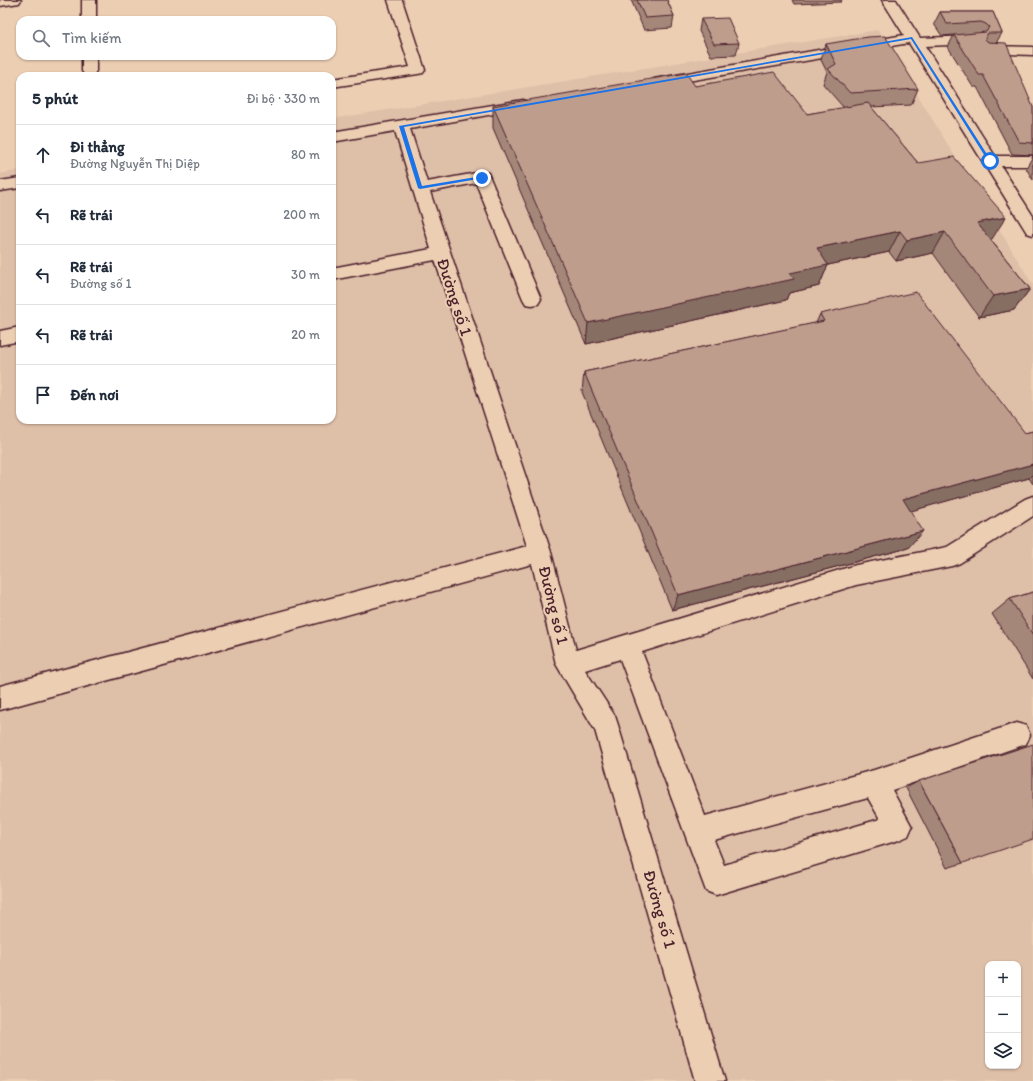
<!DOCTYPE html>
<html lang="vi">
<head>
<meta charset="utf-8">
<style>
	:root { --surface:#fff; --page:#f2f2f3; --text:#1f2937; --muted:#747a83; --line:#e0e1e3 }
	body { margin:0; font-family:Itim,sans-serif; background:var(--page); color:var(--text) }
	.controls { position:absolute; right:12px; bottom:12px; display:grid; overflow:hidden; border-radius:8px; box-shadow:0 1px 3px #0004 }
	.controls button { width:36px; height:36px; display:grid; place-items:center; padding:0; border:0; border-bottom:1px solid var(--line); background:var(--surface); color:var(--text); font:20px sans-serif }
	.stop { position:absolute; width:12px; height:12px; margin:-9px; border:3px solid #1a73e8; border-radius:50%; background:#fff }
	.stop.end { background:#1a73e8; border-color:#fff; box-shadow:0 1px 4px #0008 }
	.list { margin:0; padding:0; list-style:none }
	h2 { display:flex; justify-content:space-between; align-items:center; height:52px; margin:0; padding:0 16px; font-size:17px }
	h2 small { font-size:13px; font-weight:400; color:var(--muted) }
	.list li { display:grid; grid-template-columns:26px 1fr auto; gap:12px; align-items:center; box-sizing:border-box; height:60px; padding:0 16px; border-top:1px solid var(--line) }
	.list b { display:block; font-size:15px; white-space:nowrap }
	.list p { margin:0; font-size:13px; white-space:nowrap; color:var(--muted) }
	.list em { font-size:13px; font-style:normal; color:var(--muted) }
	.icon { flex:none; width:22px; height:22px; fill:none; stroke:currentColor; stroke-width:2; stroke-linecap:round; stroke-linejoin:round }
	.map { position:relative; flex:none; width:1033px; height:1081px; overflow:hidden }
	.search { position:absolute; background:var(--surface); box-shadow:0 1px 3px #0004; left:16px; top:16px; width:320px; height:44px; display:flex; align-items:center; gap:10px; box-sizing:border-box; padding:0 14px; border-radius:12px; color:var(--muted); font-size:15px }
	.panel { position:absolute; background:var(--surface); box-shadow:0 1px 3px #0004; left:16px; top:72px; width:320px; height:352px; border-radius:12px }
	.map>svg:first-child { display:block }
</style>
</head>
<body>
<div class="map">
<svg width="1033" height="1081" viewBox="0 0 1033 1081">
	<rect width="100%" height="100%" fill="#ecceb3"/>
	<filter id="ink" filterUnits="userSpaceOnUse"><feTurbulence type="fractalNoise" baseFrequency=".025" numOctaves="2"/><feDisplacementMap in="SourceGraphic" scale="8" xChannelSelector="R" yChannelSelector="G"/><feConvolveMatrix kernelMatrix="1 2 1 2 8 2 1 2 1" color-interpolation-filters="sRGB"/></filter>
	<g filter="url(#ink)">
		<path fill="#debfa8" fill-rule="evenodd" d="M878,30L1033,285V1081H0V174L20,170V420H332V119ZM988,964H1018V1066H988Z"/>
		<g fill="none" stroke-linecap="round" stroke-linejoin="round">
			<g stroke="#4a1f2b" stroke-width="3">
				<path id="minor" d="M82,0H96V20H82Z
					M388,0H402L425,70L423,73L418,74L332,87V79L410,67Z
					M882,0H896L920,38L975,36L980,37L982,40L980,43L975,44L925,46L995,156H1033V166H1001L1033,216V235L1027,233L909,43L659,86L654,85L652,82L654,79L659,78L904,35Z
					M987,46L1033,47V55L982,53L980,50L982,47Z
					M82,56H96V71L94,74L89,75L84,74L82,71Z
					M523,100L528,102L531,105L528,108L410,129L427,182L482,172L488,173L541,299L538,304L532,305L526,304L523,299L476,183L430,192L551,552L576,650L856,565L947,547L1025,499L1033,496V516L960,563L952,566L856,585L642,652L705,816L874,770L1017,723L1026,726L1030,735L1026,744L892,790L912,827L908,836L899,840L716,895L706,891L620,659L585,670L615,716L618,725L725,1081H695L595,730L556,664L532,564L0,710V686L527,546L435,260L332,280V268L431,249L395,131L332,142V132ZM868,798L880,819L724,865L714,840Z
					M20,178V188L0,191V181Z
					M20,327V341L0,345V331Z"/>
			</g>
			<g stroke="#4a1f2b" stroke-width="3">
				<path id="major" d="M0,0H21L19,3L0,6Z"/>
			</g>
			<use href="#minor" fill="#ecceb3" fill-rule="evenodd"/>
			<use href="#major" fill="#ecceb3" fill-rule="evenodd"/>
		</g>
		<path fill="#a48779" stroke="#4a1f2b" d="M631,0H667L674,16L672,28L644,30Z
			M792,0H842L841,2L794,4Z
			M940,12H993L1002,33L996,43L1033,107V155L1012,154L977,87H973L948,47L954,35L942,36L934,24Z
			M701,19L739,43L736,55L711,56L699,31Z
			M826,44L918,89L911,105L871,107L918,163L992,239H990L1030,289L1014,310L979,317L933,253L896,261L889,252L828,265L819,286L789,293L786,300L586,344L493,128V106L695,86L807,114L844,108L823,84L827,72L821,60Z
			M1033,156V180L1026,168Z
			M820,314L1025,433L1033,431V484L1029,478L910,511L908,548L672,610L582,392L584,372L816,323Z
			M1033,592V679L992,614L1010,599Z
			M919,781L963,863L947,868L906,788Z"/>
		<path fill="#866e63" stroke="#4a1f2b" d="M1006,217L992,239L964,244L977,223Z
			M900,231L889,252L828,265L819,286L789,293L786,300L586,344L588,323L790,273L817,248Z
			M945,232L933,253L896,261L907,240Z
			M1030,289L1014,310L979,317L993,296Z
			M1033,464V474L1029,478L890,517L903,499Z
			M923,531L908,548L672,610L678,595Z"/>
		<path fill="#bf9d8d" stroke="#4a1f2b" d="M637,0H667L674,16L645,18Z
			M940,12H993L1002,33H988L985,39L988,42L1006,43L1033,107V143L1019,142L983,75H979L954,35L986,32L989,27L986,24L981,22L947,24Z
			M728,18L739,43L714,44L701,19Z
			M885,36L918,89L850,93L828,69L836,64L826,44L868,37Z
			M774,72L807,114L868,103L918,163L954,157L1006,217L977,223L1030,289L993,296L945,232L907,240L900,231L817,248L828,265L790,273L794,279L588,323L493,106L686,73L695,86Z
			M916,292L1025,433L1033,431V464L903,499L923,531L678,595L584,372L824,321L820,314Z
			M1033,592V635L1010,599Z
			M1033,744V839L963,863L919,781Z"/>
	</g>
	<path fill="#1a73e8" d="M912,37L992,162L988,161L911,39L404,127L422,186L482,176L484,178L420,189L418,188L399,126Z"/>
	<g text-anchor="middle" stroke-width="4" stroke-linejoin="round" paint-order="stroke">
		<g font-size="17" fill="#4a1f2b" stroke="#ecceb3">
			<text transform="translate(455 297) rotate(72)" y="6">Đường số 1</text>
			<text transform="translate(554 605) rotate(76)" y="6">Đường số 1</text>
			<text transform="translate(660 909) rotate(74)" y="6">Đường số 1</text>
		</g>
	</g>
</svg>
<div class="controls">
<button>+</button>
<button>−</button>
<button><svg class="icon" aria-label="layers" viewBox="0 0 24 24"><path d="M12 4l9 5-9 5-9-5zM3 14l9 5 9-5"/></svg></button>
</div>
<div class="stop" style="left:990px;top:161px"></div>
<div class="stop end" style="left:482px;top:178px"></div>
<div class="search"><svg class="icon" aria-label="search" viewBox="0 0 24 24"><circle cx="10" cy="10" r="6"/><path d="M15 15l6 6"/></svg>Tìm kiếm</div>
<section class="panel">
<h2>5 phút<small>Đi bộ · 330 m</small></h2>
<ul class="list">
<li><svg class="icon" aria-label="ahead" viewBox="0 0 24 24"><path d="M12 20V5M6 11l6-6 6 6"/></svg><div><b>Đi thẳng</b><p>Đường Nguyễn Thị Diệp</p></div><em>80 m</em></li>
<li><svg class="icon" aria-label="left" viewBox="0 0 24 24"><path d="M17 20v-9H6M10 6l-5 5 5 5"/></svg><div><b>Rẽ trái</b></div><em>200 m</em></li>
<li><svg class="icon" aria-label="left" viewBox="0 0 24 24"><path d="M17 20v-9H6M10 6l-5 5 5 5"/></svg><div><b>Rẽ trái</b><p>Đường số 1</p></div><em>30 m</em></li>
<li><svg class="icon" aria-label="left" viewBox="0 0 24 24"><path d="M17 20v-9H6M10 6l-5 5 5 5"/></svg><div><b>Rẽ trái</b></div><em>20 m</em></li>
<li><svg class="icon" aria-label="arrive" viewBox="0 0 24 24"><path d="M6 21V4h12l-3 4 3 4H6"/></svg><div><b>Đến nơi</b></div></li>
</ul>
</section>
</div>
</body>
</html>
